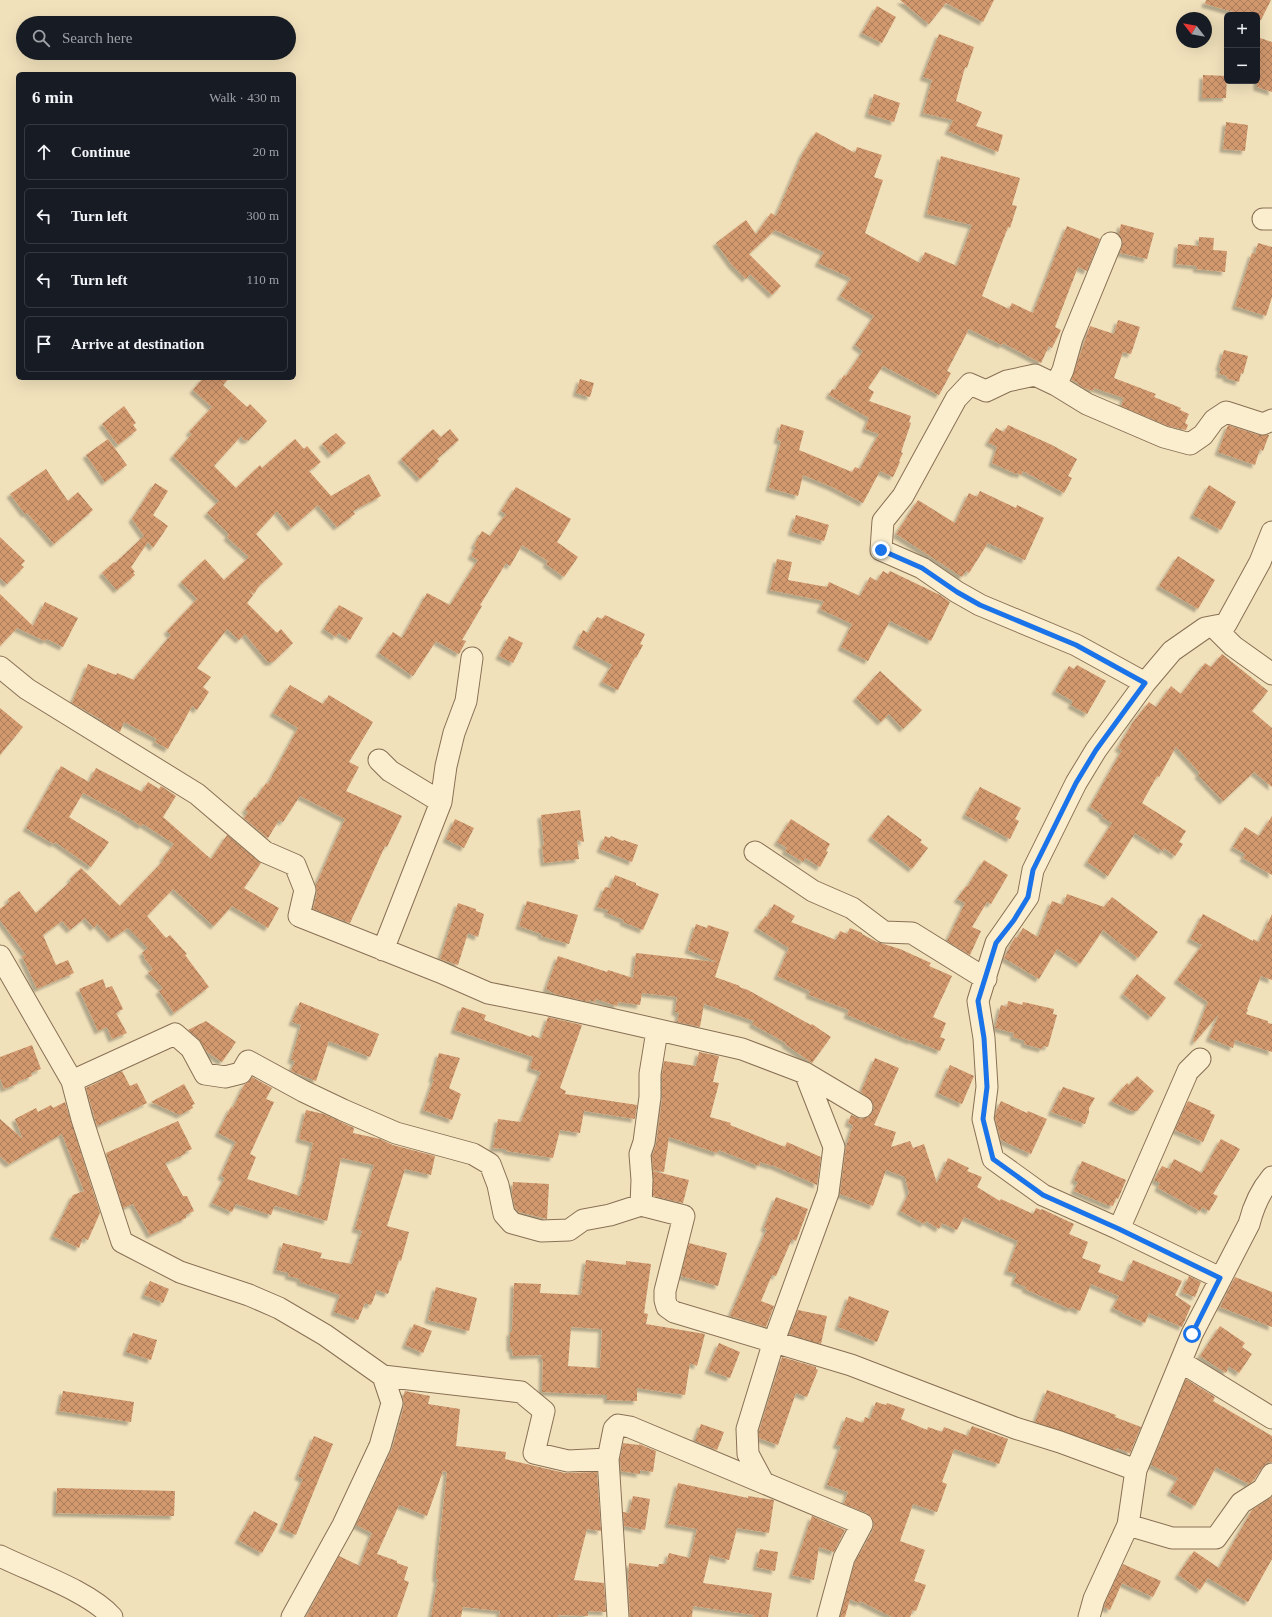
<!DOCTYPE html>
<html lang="en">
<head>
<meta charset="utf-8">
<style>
	:root { --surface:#171b24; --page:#20242c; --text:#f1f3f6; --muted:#9ea1a6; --line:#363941 }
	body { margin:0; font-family:"Times New Roman",serif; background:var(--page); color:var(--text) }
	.controls { position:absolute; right:12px; top:12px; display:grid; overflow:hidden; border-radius:6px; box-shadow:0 4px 16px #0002 }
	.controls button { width:36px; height:36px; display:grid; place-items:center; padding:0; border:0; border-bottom:1px solid var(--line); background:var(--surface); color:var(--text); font:20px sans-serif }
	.compass { position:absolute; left:1176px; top:12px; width:36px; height:36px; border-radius:50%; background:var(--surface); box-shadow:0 4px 16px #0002; rotate:301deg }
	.stop { position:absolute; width:12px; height:12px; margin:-9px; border:3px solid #1a73e8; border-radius:50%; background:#fff }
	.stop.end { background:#1a73e8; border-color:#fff; box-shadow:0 1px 4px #0008 }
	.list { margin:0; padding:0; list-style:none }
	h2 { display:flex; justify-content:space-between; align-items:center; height:52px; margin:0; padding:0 16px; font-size:17px }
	h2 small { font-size:13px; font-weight:400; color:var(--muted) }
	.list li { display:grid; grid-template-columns:26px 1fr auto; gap:12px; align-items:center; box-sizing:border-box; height:56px; margin:0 8px 8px; padding:0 8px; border:1px solid var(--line); border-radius:6px }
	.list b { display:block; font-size:15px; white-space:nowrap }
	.list em { font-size:13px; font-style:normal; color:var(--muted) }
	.icon { flex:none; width:22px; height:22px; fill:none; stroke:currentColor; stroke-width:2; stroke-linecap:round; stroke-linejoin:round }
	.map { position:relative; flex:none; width:1272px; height:1617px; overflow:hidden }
	.search { position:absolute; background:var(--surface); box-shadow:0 4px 16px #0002; left:16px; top:16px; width:280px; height:44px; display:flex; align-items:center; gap:10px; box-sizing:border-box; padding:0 14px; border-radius:22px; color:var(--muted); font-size:15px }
	.panel { position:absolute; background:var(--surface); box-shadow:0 4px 16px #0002; left:16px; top:72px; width:280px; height:308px; border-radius:6px }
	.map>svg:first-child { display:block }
</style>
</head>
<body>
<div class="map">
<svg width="1272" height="1617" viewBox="0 0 1272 1617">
	<defs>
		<pattern id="building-cross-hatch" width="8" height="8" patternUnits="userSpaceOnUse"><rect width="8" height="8" fill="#d2986e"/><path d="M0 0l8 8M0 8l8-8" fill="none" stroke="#ab7c5a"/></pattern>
		<filter id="shadow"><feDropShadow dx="-3.5" dy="3.5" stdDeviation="1" flood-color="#0004"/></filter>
	</defs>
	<rect width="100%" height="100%" fill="#f1e1bb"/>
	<path fill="url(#building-cross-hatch)" fill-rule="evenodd" filter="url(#shadow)" d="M900,0H994L983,22L946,3L929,24Z
		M1206,0H1271L1261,20L1257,19V15H1244L1205,4Z
		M877,6L896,17L882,43L862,33Z
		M939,34L974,47L967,68L965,67L956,101L982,112L976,126L1003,135L998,152L948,131L953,120L923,113L932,80L923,77Z
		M1257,37L1272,42V92L1257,87Z
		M1203,75L1227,76L1226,98H1202Z
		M874,94L900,103L894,122L868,114Z
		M1226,122L1248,125L1245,151L1223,149Z
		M816,132L855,153L857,147L882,155L874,177L883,180L865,233L920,263L925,252L957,266L972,225L927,214L941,156L1020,178L1012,205L1017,206L1010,228L1008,227L982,296L1009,309L1012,303L1033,313L1067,226L1100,239L1087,271L1078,267L1055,327L1061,330L1052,348L1049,346L1041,363L1003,343L1002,345L969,329L947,371L951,373L939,395L883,366L868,388L874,392L869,401L911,416L909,422L911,423L901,452L903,453L899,461L900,462L893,477L880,471L863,503L832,487L803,475L798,496L769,488L781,441L777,440L781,424L804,431L799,450L852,472L855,467L860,469L879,434L865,429L869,418L829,395L832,389L835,390L844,375L846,376L863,351L855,345L874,316L840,296L851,278L818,263L824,252L775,230L749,254L781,286L772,295L750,274L746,279L732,265L716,243L746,220L756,234L771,213L776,216L803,153Z
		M1121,224L1154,233L1147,259L1120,253L1123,242L1119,234Z
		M1199,237L1214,238L1213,250L1227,251L1225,272L1196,269L1197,266L1176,264L1178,244L1199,246Z
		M1258,243L1272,247V297L1266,316L1235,306L1252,253L1255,254Z
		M1118,320L1140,327L1131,354L1123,352L1114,378L1156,394L1154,397L1181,408L1180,410L1189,414L1185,423L1188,425L1186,430L1168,426L1121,406L1124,398L1094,388L1093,391L1084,388L1078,384V383L1071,380L1090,326L1114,334Z
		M1224,350L1248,356L1243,374L1241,373L1239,382L1226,378L1227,376L1219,374L1221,368L1219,367Z
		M203,378H229L223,385L247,407L250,404L267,421L248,441L247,439L245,441L241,436L214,466L236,488L260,465L262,468L295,439L304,449L307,446L321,462L309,471L331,496L369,474L381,496L353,511L355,514L337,527L318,505L291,528L277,511L256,534L283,564L259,586L254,594L249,590L253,595L247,603L277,633L281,629L293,643L273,662H268L245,634L239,640L227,629L197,668L211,677L203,687L209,692L197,710L192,706L177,734H176L168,749L155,742L157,739L124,722L120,732L101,721L102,720L72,703L88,664L116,675L117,673L134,680L138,674L171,635L167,631L197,599L181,582L205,559L224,580L249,557L227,537L229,534L207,513L219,501L173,456L192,434L189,432L212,407L193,390Z
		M580,379L594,383L590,397L576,393Z
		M124,406L136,423L133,425L137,430L118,445L102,424Z
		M1008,425L1052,445L1077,459L1068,476L1072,478L1064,493L1023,471L1021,475L1017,473L1016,474L992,463L997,447L988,442L996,428L1004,432Z
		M1228,425L1259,435H1269L1263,451L1260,449L1255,465L1218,452Z
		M433,429L441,437L450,429L459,440L437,459L439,461L420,479L401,459Z
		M336,433L346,443L331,455L322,444Z
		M108,439L127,465L105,482L86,455Z
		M46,469L68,501L78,492L93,510L54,544L27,513L25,514L10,494Z
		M155,483L168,491L153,515L168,526L153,548L148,542L131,567L135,572L133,573L135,575L117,590L102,573L114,562L115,563L144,536L132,519Z
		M1209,485L1236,502L1221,530L1193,515Z
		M516,487L571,519L557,542L578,557L564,577L546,564L548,561L522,545L510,566L506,563L480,605L482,606L462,640L466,641L459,654L436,641L413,676L379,653L393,632L402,638L427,593L450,605L478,560L471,556L476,546L474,545L482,531L490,536L506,514L501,511Z
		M980,491L1016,508L1017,505L1044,518L1025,560L988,543L969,573L966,571L962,577L896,534L918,500L955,523L969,493L977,497Z
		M796,515L829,525L824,541L791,532Z
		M0,537L25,561L21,565L24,567L7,584L0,578Z
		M1178,556L1215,580L1198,609L1159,586Z
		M777,559L792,562L788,580L827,587L829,582L860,596L870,577L877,581L883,571L888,574L890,571L940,595L950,602L931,641L890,621L868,661L841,647L852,624L820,609L824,601L770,590Z
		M0,594L33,626L45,602L78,618L63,647L47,639L45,641L17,628L0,646Z
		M339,605L363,618L350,640L338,633L336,637L324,629Z
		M605,615L645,634L640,644L643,645L636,658L635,657L618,690L602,682L612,665L576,645L583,630L588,633L597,617L602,619Z
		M509,636L523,643L513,663L499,656Z
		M1222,654L1268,691L1252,711L1272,728V787L1254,772L1223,801L1198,775L1200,773L1176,747L1159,777L1157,776L1142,803L1186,831L1179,842L1183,844L1175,856L1164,848L1163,851L1135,833L1108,876L1087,862L1112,823L1102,817L1103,815L1090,807L1122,750L1118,748L1133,722L1149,702L1156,707L1171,686L1181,694L1205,663L1211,667Z
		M1077,665L1106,681L1087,714L1071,705L1073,701L1055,691L1069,666L1074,669Z
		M880,671L922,710L903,729L889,714L881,722L856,698Z
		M290,685L323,704L329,695L373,722L349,762L359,767L346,791L402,816L387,847L385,846L350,923L313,909L317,893L316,885L345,819L300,796L283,822L279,820L268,838L244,818L248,812L245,810L254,797L256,798L266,783L268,784L298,728L273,713Z
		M0,708L23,727L0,755Z
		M61,766L89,782L96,768L142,792L148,782L159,789L161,786L176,796L163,817L211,859L227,835L261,863L244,888L279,908L268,928L232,906L214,926L173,889L147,916L166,938L170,935L187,954L185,955L209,987L174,1013L159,991L163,988L148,973L153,969L144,958L145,957L142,953L148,948L128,928L111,939L97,924L94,928L85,918L70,930L62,921L43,935L56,965L68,960L74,973L37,989L22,956L26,955L0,920V909L9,902L8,899L19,891L36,913L71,881L70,879L81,868L120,906L164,860L163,858L174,844L143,824L141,826L123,814L83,793L69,817L109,842L91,867L55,842L54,844L26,828Z
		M980,787L1021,808L1015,819L1019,821L1010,839L965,815Z
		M580,810L584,842L577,840L579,859L544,863L542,845H544L541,815Z
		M888,815L922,840L920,842L928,848L912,869L871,837Z
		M1272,816V875L1243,858L1245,854L1233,847L1245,827L1259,836Z
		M455,819L474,828L464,848L446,839Z
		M791,819L830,844L826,851L828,852L820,867L805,858L803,862L785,851L787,848L777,842Z
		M605,836L610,838L611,836L623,841L624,840L638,845L632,862L600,849Z
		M984,860L1008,875L991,904L987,902L972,927L981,931L970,955L947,941L965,903L957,899L966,886L967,887Z
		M615,875L636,883V885L659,894L643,930L623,922L624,920L607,913L608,910L597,907L605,887L610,888Z
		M1067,894L1104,907L1112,897L1158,932L1138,958L1103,930L1080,964L1057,949L1039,979L1004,958L1015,937L1017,938L1023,928L1038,937L1052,901L1063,905Z
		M527,901L578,915L569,944L541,936L542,934L519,926Z
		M458,903L476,909V911L484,914L478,937L468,933L458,965L440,959Z
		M774,904L795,916L791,922L836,940L840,931L847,934L850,928L862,933V934L877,942L900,949L931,963L929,966L952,976L933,1017L946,1023L940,1037L945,1039L940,1051L912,1040L911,1041L847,1015L849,1010L809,995L810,991L777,976L789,948L757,928L765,916L767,917Z
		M1203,914L1253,941V939L1259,942L1272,914V980L1261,976L1247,1009L1248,1010L1246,1014L1268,1021V1023L1272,1024V1052L1235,1040L1233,1048L1209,1038L1219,1014L1195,1042L1193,1041L1208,1002L1177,980L1202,945L1190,939Z
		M696,924L707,928L708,925L729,932L715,977L740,986L739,987L748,990L811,1025L812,1024L831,1037L812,1063L785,1044L786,1043L752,1024L754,1021L704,1004L700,1027L677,1022L679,1013L675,1012L677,997L642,993L640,1005L618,1002L617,1006L596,999L595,1002L589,1000V1002L555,994L546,989L558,956L607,972L608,970L633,978L636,953L717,962L688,950Z
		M1137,974L1166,998L1151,1017L1123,994Z
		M103,979L106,988L112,986L123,1009L116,1013L127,1033L112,1039L107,1027L98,1031L79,989Z
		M1008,1001L1022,1005L1023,1002L1054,1009L1053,1014L1057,1015L1048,1047L1044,1046L1042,1049L1024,1044L1025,1041L1013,1037L1014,1033L995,1028L1001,1005L1007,1007Z
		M300,1002L379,1034L370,1057L329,1041L316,1081L291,1071L295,1061L291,1060L301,1025L292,1022Z
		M462,1007L486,1015L484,1020L531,1037L532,1035L541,1039L548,1017L582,1025L560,1088L566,1091L565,1094L637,1105L635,1119L584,1111L580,1133L560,1130L553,1158L507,1151L506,1149L493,1148L498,1119L521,1122L541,1072L530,1068L533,1057L454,1030Z
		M206,1021L236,1042L222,1062L206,1051L199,1039L188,1030Z
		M32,1045L41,1069L31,1073L32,1076L17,1082V1084L4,1089L0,1078V1057Z
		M699,1052L719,1056L713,1082L719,1083L710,1117L731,1123L730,1125L785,1147L787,1142L821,1157L817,1185L772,1165V1166L760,1162L759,1166L719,1150L717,1153L669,1137L664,1172L653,1170L652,1156L656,1144L662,1099V1075L664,1061L696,1066Z
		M439,1053L460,1058L449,1088L461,1094L452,1120L423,1110L434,1079H432Z
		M875,1058L899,1068L874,1125L896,1132L891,1147L910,1141L913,1148L924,1144L937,1183L948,1158L969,1168L967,1171L982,1177L977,1187L1000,1201L1001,1199L1033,1214L1036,1208L1041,1210L1042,1209L1074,1224L1069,1234L1088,1242L1082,1258L1101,1265L1098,1272L1124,1282L1133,1260L1182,1281L1175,1295L1191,1306L1182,1327L1149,1313L1145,1323L1122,1313V1312L1113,1308L1119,1296L1091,1284L1080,1311L1071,1307L1070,1309L1025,1289L1026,1287L1014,1282L1017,1274L1007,1271L1018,1241L964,1217L957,1230L942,1223L939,1229L926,1221L924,1224L900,1211L909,1193L905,1177L886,1170L873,1206L840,1194L846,1147L853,1125L848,1123L851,1115L861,1119L868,1117L872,1113L874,1108L872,1101L861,1092Z
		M950,1065L974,1076L962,1104L938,1093Z
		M122,1071L130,1086L137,1083L147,1103L97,1126L86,1088Z
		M1137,1076L1154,1091L1137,1111H1132L1111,1101L1127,1083L1129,1085Z
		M252,1077L272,1088L266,1099L274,1102L250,1154L256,1157L247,1179L300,1196L303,1182L304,1183L313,1143L299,1139L306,1110L324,1114L354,1128L353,1133L380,1139L393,1145L435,1156L431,1175L405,1169L387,1226L409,1232L401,1261L399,1260L388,1294L377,1290L371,1305L365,1303L358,1320L334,1312L340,1295L300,1282V1279L288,1276L289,1273L276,1270L283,1243L322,1253L320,1258L352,1264L362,1231L355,1229L374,1165L341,1158L327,1221L276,1206L274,1207L271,1215L236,1204L232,1212L212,1203L225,1178L221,1176L236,1142L218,1133L231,1107L233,1108L244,1085L248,1082Z
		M184,1084L195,1104L192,1105L193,1108L180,1115L151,1102Z
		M1063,1087L1095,1098L1089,1108V1113L1085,1124L1051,1112Z
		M1001,1101L1027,1113L1028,1111L1047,1119L1031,1154L1001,1140L995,1118L996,1112Z
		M1188,1101L1211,1111L1210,1113L1215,1115L1203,1142L1175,1130Z
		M65,1102L100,1213L88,1240L83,1238L79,1248L53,1236L73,1195L84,1191L62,1134L9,1164L0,1156V1119L23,1139L15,1119L36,1108L38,1112L51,1105L53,1108Z
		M178,1121L192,1149L185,1152V1154L165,1163L183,1196H187L194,1211L186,1215V1218L150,1235L133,1204L123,1208L106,1153Z
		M1221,1139L1240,1149L1213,1194L1218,1196L1209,1211L1202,1207L1200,1211L1158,1188L1160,1183L1154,1180L1162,1166L1169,1169L1174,1159L1202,1173Z
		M1082,1161L1126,1180L1118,1199L1116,1198L1113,1206L1110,1205V1206L1074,1191L1078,1182L1074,1180Z
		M653,1171L689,1180L683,1203L653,1196Z
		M513,1182L549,1184L547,1219L519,1212L515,1208L512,1194Z
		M776,1197L808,1209L796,1241L792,1239L776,1276L772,1275L761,1301L774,1306L766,1327L730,1316L767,1229L764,1228Z
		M689,1243L727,1253L718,1286L681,1276Z
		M586,1260L626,1265V1261L651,1264L644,1313L648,1314L646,1324L705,1334L697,1366L690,1363L685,1395L637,1388V1401L607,1400V1395L542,1392L543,1359H541L542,1355L513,1356L512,1348L510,1349V1332H512L514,1283L541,1284L540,1293L581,1295ZM571,1327L602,1329L600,1368L568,1366Z
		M1189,1276L1201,1282L1195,1297L1182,1292Z
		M1235,1277L1272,1292V1327L1220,1307Z
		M150,1281L169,1289L163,1303L144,1295Z
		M436,1287L477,1298L469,1331L428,1320Z
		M849,1296L889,1311L877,1342L838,1327Z
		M798,1310L827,1316L821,1344L789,1334Z
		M414,1324L432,1331L423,1353L405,1345Z
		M1220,1326L1245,1343L1242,1347L1252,1354L1239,1373L1229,1366L1226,1373L1200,1356Z
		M133,1333L157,1340L151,1360L126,1352Z
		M719,1343L740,1352L730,1378L708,1370Z
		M782,1357L816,1367V1369L818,1370L807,1397L796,1393L778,1445L759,1438V1431Z
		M1186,1379L1215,1397L1213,1401L1272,1436V1462L1267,1463L1262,1468L1254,1480L1249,1484L1216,1467L1195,1506L1170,1492L1178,1478L1151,1465Z
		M1047,1390L1116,1415L1115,1417L1141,1427L1130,1453L1117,1448L1116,1450L1035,1422Z
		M63,1391L134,1402L131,1422L59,1411Z
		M405,1391L430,1396L428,1404L460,1409L456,1446L506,1452L505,1459L565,1473L597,1472L601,1531L587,1529L574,1580L604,1583L606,1612L588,1611V1616L558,1615V1617H499L500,1611L463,1607L461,1617H431L438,1579H436V1572L447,1472L443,1471L427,1516L399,1505L377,1554L397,1561V1563L408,1567L404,1580L409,1582L397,1617H306L339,1556L360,1566L372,1533L356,1525L392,1449L404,1406L403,1397Z
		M876,1402L886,1405L887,1403L905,1409L901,1419L927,1430L928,1427L942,1432L944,1427L968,1436L972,1426L1008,1439L999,1464L954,1449L942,1482L947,1484L937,1512L913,1504L900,1541L925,1550L914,1581L926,1585L916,1611L913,1610L910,1617H892L860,1601L859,1603L850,1599L845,1617H840L855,1562L873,1530L874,1523L871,1517L867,1513L844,1504L848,1492L827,1485L841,1446L836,1445L846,1417L863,1423L865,1417L870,1419Z
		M701,1424L724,1432L717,1450L695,1441Z
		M314,1436L333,1444L296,1535L282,1529L303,1479L298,1476Z
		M623,1443L639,1445V1444L656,1451L653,1472L640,1470V1474L621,1471L620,1460Z
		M678,1483L748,1498V1496L774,1500L769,1533L737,1528L729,1560L710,1555L703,1583L772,1593L768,1617H753L754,1615L693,1606L692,1617H630L628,1579L629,1563L658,1567L659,1564H666L669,1553L690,1558L697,1529L668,1524Z
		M57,1488L175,1491L174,1516L56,1513Z
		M633,1496L650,1499L645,1530L624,1526L623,1512L629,1513Z
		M1272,1497V1559L1248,1602L1208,1578L1200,1590L1178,1575L1194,1551L1219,1568L1252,1510Z
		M254,1511L278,1524L262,1553L238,1540Z
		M812,1516L845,1530L834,1552L819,1547L814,1580L792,1575Z
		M760,1549L778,1552L775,1571L756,1567Z
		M1123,1564L1161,1581L1153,1597L1122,1583L1110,1610L1104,1607L1105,1603Z"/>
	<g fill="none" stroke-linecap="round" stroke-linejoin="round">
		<g stroke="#897054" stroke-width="23">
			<path id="minor" d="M1263,219H1272
				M1056,385L1063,370L1072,338L1111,243
				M1214,627L1233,646L1272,674
				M0,667L27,689L197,794L265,852L295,865L305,890L299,916L440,972L488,993L549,1005L742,1049L805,1073L862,1107
				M1145,683L1076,645L980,605L957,592L922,568L881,550L883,521L903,496L956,399L970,384L986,391L1007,381L1035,375L1056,385L1087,404L1164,437L1190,444L1203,435L1214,420L1226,412L1263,424L1272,420
				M379,760L390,771L441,802
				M755,852L813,891L852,908L884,932L912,933L986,979
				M383,950L441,802L446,766L454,733L466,701L472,658
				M0,956L72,1081L82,1119L122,1242L180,1272L249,1295L279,1308L325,1335L383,1376L392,1403L380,1446L343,1525L292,1617
				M657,1031L650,1074V1097L644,1142L640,1154L642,1180L641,1205L684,1216L665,1291V1300L667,1307L674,1312L851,1365L1015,1428L1060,1442L1136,1470
				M72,1081L175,1034L191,1048L205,1074L225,1077L241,1073L248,1061L303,1091L343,1110L396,1133L473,1154L490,1164L498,1185L504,1214L512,1223L541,1231L569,1230L583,1220L610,1215L641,1205
				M1119,1229L1188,1071L1200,1059
				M1220,1278L1119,1229L1043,1195L993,1159L983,1119L987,1087L984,1038L978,1001L996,943L1028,897L1033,870L1076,783L1096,750L1145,683L1172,651L1205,628L1226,624L1260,562L1272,532
				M1181,1362L1272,1418
				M383,1376L521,1392L544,1411L534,1453L568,1461L608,1459L618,1617
				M608,1459L614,1429L618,1425L630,1427L862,1524L844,1558L828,1617
				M763,1482L748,1454L747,1429L774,1341L828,1193L834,1147L805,1073
				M1128,1525L1172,1538H1216L1241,1503L1263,1489L1272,1474
				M0,1556C32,1572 89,1591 112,1617
				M1089,1617L1094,1599L1128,1525L1136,1470L1192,1334L1249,1224C1253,1208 1261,1190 1272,1177"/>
		</g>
		<use href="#minor" stroke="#fbeecf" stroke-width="21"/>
	</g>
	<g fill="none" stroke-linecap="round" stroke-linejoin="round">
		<path stroke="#1a73e8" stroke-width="5" d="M881,550L922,568L957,592L980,605L1076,645L1145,683L1096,750L1076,783L1033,870L1028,897L1014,920L996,943L978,1001L984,1038L987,1087L983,1119L993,1159L1043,1195L1119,1229L1220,1278L1192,1334"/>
	</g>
</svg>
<div class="controls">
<button>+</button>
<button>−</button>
</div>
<svg class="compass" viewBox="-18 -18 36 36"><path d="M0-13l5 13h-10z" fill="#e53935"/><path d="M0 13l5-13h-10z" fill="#9ea1a6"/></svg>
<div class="stop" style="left:1192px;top:1334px"></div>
<div class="stop end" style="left:881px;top:550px"></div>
<div class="search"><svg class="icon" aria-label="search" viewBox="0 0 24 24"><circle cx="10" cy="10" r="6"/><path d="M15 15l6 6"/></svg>Search here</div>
<section class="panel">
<h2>6 min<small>Walk · 430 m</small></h2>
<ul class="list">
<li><svg class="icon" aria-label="ahead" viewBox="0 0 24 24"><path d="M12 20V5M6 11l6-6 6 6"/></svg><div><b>Continue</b></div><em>20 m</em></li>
<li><svg class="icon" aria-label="left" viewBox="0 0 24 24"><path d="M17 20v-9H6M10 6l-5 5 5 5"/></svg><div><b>Turn left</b></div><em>300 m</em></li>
<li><svg class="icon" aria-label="left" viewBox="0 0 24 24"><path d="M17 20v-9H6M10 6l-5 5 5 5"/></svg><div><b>Turn left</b></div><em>110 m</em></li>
<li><svg class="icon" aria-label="arrive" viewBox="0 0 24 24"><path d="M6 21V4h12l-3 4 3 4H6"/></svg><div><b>Arrive at destination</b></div></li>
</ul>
</section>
</div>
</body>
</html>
